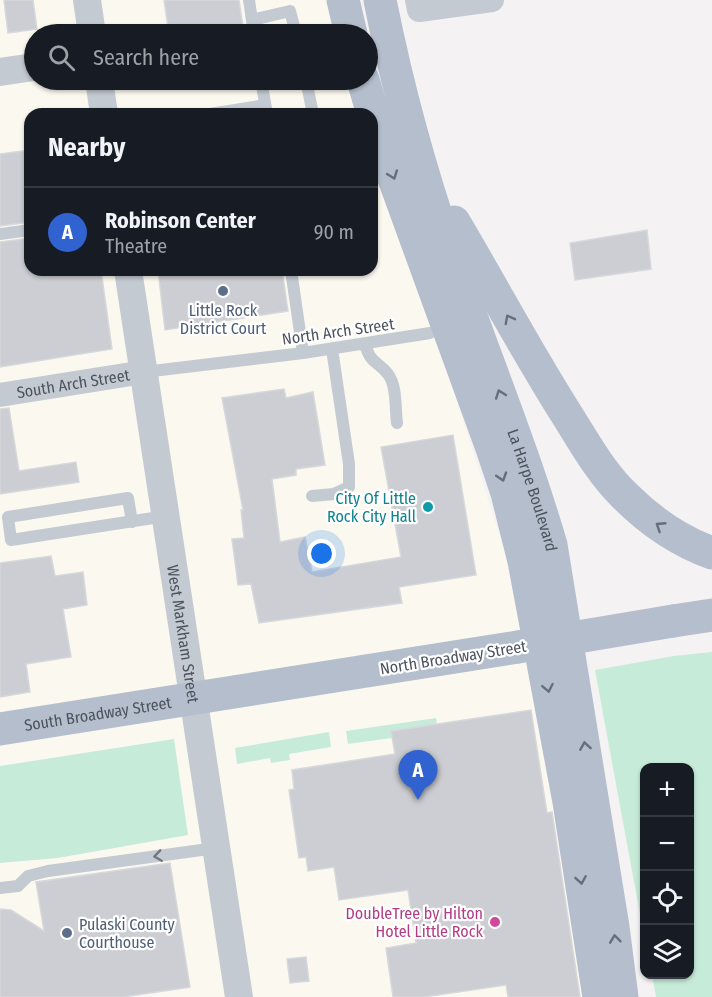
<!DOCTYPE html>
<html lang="en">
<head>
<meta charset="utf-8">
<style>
	:root { --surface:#171b24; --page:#20242c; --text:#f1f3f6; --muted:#9ea1a6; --line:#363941; --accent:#3062d0 }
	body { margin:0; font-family:"Fira Sans Condensed",sans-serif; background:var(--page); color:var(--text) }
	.controls { position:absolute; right:18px; bottom:18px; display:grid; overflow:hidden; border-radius:12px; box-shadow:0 2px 4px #0004 }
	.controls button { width:54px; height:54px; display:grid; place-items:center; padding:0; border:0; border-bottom:2px solid var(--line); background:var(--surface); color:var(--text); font:30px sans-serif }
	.you { position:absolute; left:322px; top:554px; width:21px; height:21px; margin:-15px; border:4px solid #fff; border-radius:50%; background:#1a73e8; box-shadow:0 0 0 9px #1a73e833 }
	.badge { display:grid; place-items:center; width:39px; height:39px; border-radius:50%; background:var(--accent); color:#fff; font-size:20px; font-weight:700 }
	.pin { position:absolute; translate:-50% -50px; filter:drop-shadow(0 2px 3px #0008) }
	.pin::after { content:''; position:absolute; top:32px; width:21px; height:18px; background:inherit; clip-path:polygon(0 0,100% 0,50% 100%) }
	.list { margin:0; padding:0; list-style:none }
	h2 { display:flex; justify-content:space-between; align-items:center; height:78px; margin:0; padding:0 24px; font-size:26px }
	h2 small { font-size:20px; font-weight:400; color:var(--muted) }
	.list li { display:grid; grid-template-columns:39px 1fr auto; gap:18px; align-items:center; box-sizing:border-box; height:90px; padding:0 24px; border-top:2px solid var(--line) }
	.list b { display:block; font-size:22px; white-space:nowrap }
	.list p { margin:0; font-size:20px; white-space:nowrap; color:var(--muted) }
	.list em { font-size:20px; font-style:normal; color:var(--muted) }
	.icon { flex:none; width:33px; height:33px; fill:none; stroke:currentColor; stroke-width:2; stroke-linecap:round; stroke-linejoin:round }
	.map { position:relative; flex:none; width:712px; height:997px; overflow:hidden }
	.search { position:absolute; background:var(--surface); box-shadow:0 2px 4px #0004; left:24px; top:24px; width:354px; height:66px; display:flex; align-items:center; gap:15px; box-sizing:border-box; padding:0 21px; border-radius:33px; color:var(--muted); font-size:22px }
	.panel { position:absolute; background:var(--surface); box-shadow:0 2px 4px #0004; left:24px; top:108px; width:354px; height:168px; border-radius:18px }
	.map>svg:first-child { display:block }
</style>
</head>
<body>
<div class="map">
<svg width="712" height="997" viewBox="0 0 712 997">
	<rect width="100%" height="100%" fill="#f4f2f2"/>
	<path fill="#fbf9ef" d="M0,0H333L341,34H34V80H355L366,114H30V270H372V133L505,553L564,833L582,997H0Z"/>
	<path fill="#c7ebd9" d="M712,652V997H656L652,975L690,974V768H644V936L595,670L674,656Z
		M436,718L437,724L391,731L392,738L348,744L346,731Z
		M329,732L331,747L289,754L290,760L271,763L270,758L237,764L235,748Z
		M174,739L188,835L58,858L0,863V766Z"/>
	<path fill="#cdced3" stroke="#d7d8dc" stroke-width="1.5" d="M4,0H33L37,29L8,33Z
		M164,0H239L244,34H169Z
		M30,150V222L0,226V154Z
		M647,230L651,269L575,280L570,243Z
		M30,238V270H101L112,349L0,367V242Z
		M158,270H282L288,311L165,330Z
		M284,389L286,398L313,392L325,465L296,469V475L272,479L280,542L305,537L312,572L401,557L381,447L453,435L476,575L399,587L402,603L259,623L251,584L238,585L232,539L244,538L241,510H243L222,398Z
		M9,408L19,471L76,462L79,482L0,494V409Z
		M51,556L55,576L83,572L87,605L63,609L71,657L26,664L30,692L0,697V563Z
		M531,710L547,813L552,812L580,997H508L506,985L424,997H393L386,948L416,943L408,890L339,900L334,867L308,871L306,857L299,858L289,790L294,789L292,770L395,754L391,731Z
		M170,863L190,987L123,997H0V909L11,910L44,931L36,882Z
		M306,957L309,981L290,983L287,959Z"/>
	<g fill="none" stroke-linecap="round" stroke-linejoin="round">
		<path stroke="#c4cad1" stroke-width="12" d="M249,0L254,34
			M252,20L290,11L296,34
			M261,80L267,114
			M306,80L313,114
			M210,114L265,105
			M0,234L30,230
			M291,270L303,353
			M365,344C371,365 377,360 388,374C397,386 395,408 397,423
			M144,372L303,353L430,333
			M312,496L334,494L349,487V464L332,349
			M132,522L128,498L8,517L11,540L166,516
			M0,888L18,886L28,876L48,871L216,848"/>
		<g stroke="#c4cad1" stroke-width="24">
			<path d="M417,0L419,10L492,0"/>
			<path id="s1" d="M0,395L144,372"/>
		</g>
		<g stroke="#c4cad1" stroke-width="28">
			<path d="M87,0L92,34"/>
			<path d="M0,72L34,67"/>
			<path d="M99,80L104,114"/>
			<path id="s2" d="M128,270L239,997"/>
		</g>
		<g stroke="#b5becd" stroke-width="33">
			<path d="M343,0L351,34"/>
			<path id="s3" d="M380,0C397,86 420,170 449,254C482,351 522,446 551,545L613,927L622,997"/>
			<path d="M363,80L384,151L492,448L507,493L524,561L569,802L599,997"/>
			<path d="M673,621L712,615"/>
			<path id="s4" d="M0,729L518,647"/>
		</g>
		<path stroke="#b5becd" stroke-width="33" d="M454,222C492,286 527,352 567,415C584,442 601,473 625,496C650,521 679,541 712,553
			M518,647L673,621"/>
	</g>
	<defs><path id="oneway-chevron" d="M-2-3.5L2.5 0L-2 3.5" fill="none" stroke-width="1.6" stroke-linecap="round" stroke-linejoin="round" transform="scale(1.5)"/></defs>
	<g stroke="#666e79">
		<use href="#oneway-chevron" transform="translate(393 175) rotate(70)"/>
		<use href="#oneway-chevron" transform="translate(509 319) rotate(-118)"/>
		<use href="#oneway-chevron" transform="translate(500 394) rotate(-110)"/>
		<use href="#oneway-chevron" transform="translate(502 477) rotate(72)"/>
		<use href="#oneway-chevron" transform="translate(660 526) rotate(-147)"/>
		<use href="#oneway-chevron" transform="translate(548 688) rotate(79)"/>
		<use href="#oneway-chevron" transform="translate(585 746) rotate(-99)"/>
		<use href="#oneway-chevron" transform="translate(581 880) rotate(81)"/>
		<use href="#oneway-chevron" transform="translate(615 939) rotate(-97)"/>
	</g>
	<use stroke="#707780" href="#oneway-chevron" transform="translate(158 856) rotate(172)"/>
	<g fill="#5c6f8a" stroke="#fff" stroke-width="2">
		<circle cx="223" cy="291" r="6"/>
		<circle cx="67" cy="933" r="6"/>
	</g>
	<circle fill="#0f9aa8" stroke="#fff" stroke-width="2" cx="428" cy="507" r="6"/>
	<circle fill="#d1479c" stroke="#fff" stroke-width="2" cx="495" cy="922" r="6"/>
	<g text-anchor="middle" stroke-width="4.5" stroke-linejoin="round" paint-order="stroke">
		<g font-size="16" fill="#4e5e75" stroke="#fff">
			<text x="223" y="316">Little Rock<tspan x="223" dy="18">District Court</tspan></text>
			<text x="79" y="930" text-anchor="start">Pulaski County<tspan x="79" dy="18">Courthouse</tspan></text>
		</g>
		<g font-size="16" fill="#4c535d" stroke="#fff">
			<text transform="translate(338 331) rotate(-8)" y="6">North Arch Street</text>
			<text dy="6" stroke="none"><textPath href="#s1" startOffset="74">South Arch Street</textPath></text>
			<text dy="6" stroke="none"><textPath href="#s3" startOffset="514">La Harpe Boulevard</textPath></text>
			<text dy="6" stroke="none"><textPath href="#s2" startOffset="368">West Markham Street</textPath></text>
			<text transform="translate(453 657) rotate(-9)" y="6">North Broadway Street</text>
			<text dy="6" stroke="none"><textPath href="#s4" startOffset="99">South Broadway Street</textPath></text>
		</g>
		<g font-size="16" fill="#0d838f" stroke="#fff" text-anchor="end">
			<text x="416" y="504">City Of Little<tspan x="416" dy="18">Rock City Hall</tspan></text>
		</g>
		<g font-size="16" fill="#b23c85" stroke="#fff" text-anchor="end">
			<text x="483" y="919">DoubleTree by Hilton<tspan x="483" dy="18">Hotel Little Rock</tspan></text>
		</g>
	</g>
</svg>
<div class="controls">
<button>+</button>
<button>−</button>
<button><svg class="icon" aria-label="locate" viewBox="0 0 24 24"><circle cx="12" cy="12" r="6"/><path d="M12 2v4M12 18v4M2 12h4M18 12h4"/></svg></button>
<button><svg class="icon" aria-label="layers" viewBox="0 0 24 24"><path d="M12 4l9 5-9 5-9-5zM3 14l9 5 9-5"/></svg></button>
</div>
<div class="you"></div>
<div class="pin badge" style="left:418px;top:800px">A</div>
<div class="search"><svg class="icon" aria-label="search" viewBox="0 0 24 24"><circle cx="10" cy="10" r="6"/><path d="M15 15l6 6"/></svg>Search here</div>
<section class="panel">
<h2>Nearby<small></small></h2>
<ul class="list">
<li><span class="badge">A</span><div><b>Robinson Center</b><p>Theatre</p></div><em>90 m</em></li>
</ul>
</section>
</div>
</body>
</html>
